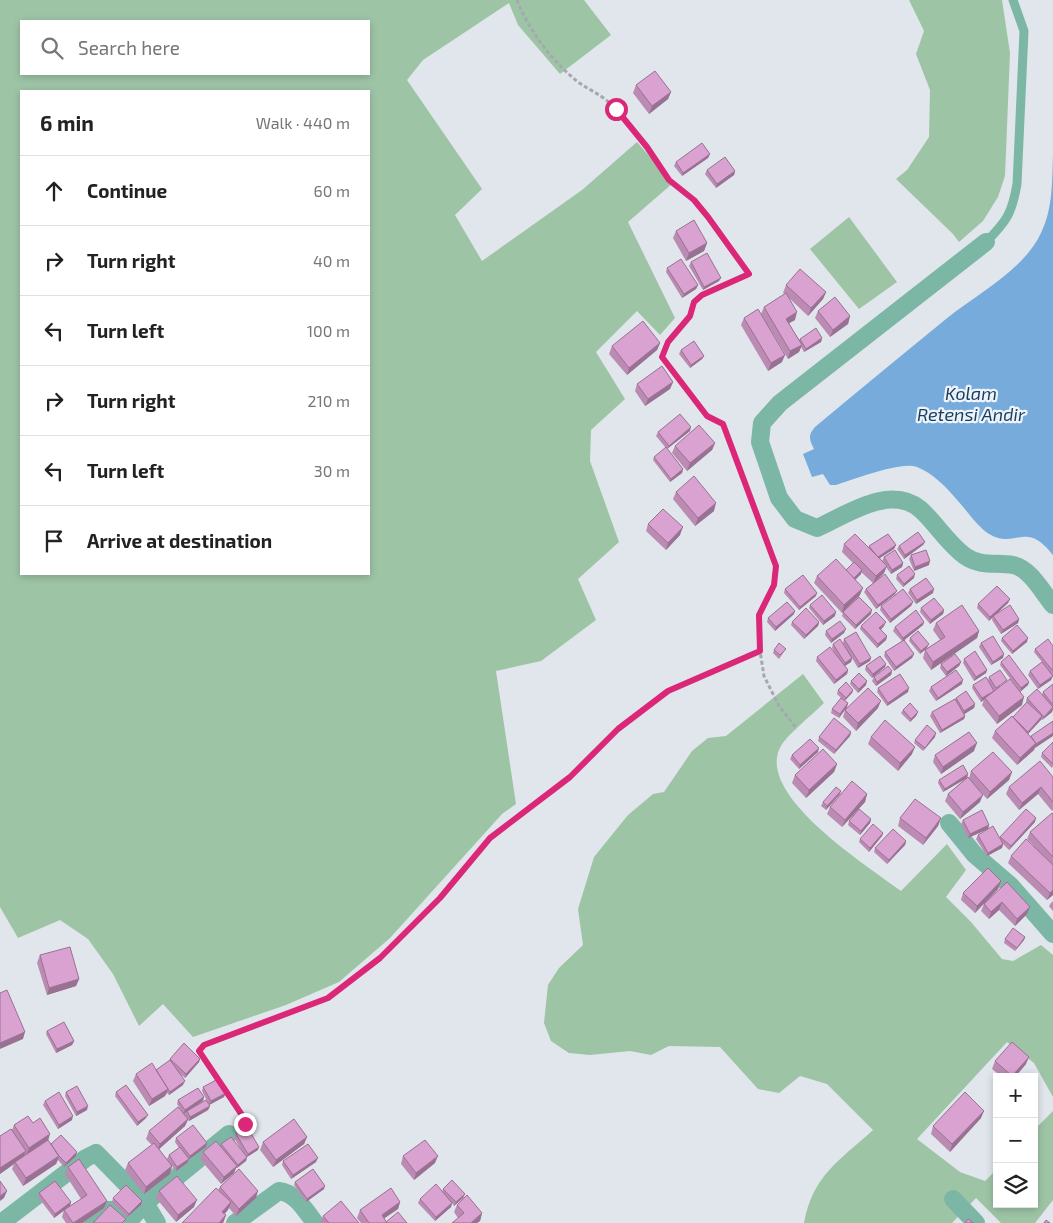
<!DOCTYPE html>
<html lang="en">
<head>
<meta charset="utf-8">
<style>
	:root { --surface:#fff; --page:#f6f6f6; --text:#222; --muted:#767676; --line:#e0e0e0 }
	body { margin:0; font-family:"Exo 2",sans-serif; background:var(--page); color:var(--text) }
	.controls { position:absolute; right:15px; bottom:15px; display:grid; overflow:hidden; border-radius:0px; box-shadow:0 2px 8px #0003 }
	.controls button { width:45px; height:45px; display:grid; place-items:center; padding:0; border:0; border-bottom:1px solid var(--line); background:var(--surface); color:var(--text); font:25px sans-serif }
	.stop { position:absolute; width:15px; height:15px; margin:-11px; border:4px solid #db2777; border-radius:50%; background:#fff }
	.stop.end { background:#db2777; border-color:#fff; box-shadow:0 1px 5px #0008 }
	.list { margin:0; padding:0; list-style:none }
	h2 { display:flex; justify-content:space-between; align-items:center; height:65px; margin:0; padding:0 20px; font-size:21px }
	h2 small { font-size:16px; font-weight:400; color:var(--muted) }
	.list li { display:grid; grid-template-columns:32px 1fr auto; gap:15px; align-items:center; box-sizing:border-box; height:70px; padding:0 20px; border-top:1px solid var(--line) }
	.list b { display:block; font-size:19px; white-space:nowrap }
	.list em { font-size:16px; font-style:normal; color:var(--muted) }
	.icon { flex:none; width:28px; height:28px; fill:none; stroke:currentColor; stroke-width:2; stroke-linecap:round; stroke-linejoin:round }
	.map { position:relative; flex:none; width:1053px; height:1223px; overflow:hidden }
	.search { position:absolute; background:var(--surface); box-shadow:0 2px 8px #0003; left:20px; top:20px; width:350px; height:55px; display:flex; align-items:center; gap:12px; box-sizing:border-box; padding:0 18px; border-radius:0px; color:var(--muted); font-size:19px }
	.panel { position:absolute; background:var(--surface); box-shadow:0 2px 8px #0003; left:20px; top:90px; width:350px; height:485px; border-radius:0px }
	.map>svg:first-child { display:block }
</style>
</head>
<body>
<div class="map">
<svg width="1053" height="1223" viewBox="0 0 1053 1223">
	<rect width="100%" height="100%" fill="#e0e6eb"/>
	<path fill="#9ec4a6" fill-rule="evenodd" d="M0,0H584L611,35L560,74L518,25L509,3L423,60L407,80L482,189L455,215L482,261L582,190L637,142L673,183L628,222L675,318L660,335L637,311L596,352L625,399L591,430L590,461L619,542L578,579L596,620L541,661L496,671L516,804L502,814L390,938L339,982L286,1005L193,1037L163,1004L139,1026L113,974L88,939L60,920L18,938L0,907ZM21,21H369V74H21ZM21,91H369V574H21Z
		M909,0H1002L1010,53L1005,176L998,197L983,221L959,242L953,234L896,179L907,170L929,137L930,90L916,54L924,31Z
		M849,217L897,282L859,309L810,249Z
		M803,674L824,703C814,713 787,735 781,746C753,794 869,867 901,891L947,844L966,870L946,897L971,922L1002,959L1013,961L1041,945L1053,955V1097L1034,1063L1007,1042L917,1139L960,1172L985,1181L997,1169V1204H1034V1130L1053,1111V1200L1035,1223H1001L976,1198L952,1223H804C813,1175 839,1161 873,1130L827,1084L800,1076L779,1093L758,1089L720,1047L669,1046L651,1055L630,1051L590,1055L569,1053L551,1041L544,1023L548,985L559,968L583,945L578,909L594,857L628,815L653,794L664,792L692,751L708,738L726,736Z"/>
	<path fill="#77abdb" d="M1053,155V555C1025,519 1017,550 989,534C978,527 967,511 958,501C947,488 933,473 917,467C900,461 853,480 836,485H830L823,474L812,477L803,454L814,449C810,440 807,436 815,427C858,391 902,355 946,319C978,293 1023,271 1041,233C1053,209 1052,181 1053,155Z"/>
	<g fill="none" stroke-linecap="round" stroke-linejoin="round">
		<path stroke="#a4a9ad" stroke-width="3" stroke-dasharray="4 2.5" stroke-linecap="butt" d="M517,0C528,30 553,62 578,82C591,91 604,96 615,108C635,130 650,156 668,178C675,187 686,193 694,201C716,222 731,250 749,274L702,295L693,302L689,316L668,342L662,357L707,416L723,424L776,566L774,585L759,615L760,651L764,676L779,706L797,729
			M244,1121L201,1055L199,1051L204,1045L328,998L380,958L440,898L490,838L570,777L618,729L667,691L760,651"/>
		<path stroke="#7cb7a5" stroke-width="9" d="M986,242C1007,221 1012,213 1017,184L1024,31L1013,0"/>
		<path stroke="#7cb7a5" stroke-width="18" d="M986,242L780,403L762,423L760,442L779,498L795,519L817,528C846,515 890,484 920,509C936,523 947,543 965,556C980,567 997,562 1013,565C1030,568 1043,593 1053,605
			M949,823L975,855L1010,885L1053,934
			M953,1199L976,1223
			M1,1223L86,1158L96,1153L145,1203L157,1223
			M90,1223L107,1210H113L129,1221L145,1203L229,1134
			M235,1223L279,1191C296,1193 305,1210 315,1223"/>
	</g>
	<path fill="#bb8bb3" d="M636,85L671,92L668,99L649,114L633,93Z
		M710,154L708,158L682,176L674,166L676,162Z
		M707,170L735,171L734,175L716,188L705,174Z
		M676,231L707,243L704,251L686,261L673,238Z
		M691,262L719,281L703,290L689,266Z
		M667,268L698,285L696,289L682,298L666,272Z
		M786,285L826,292L823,299L808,316L789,298L795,320L789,323L799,340L800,339L822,338L821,342L804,352L801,347L799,352L788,359L769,327L782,362L768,371L741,325L744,318L761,314L764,307L785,294L783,293Z
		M818,311L850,316L848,324L830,337L815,318Z
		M660,343L657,350L627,375L609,354L612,346Z
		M681,350L704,356L702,359L690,368L679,354Z
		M673,382L670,389L645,406L635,391L637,384Z
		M690,431L667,449L683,469L682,473L670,482L653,460L654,457L666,448L656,436L658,432Z
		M715,443L712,450L687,471L672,453L675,446Z
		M676,492L714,511L695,526L673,499Z
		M648,524L680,535L666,550L646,531Z
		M925,542L923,545L904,559L897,549L899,546Z
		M844,544L869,547V546L896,545L894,549L880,558L882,561L884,557L903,563L902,567L891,574L886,567L884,573L877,580L895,594L876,609L864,592L866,589L873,583L861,572V574L855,580L860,595L842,613L814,583L817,576L846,570L853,563L842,552Z
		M911,555L929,565L914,571L909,559Z
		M897,575L914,578L903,587L896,579Z
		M785,589L816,596L799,610L784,593Z
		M910,589L933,593L916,604L908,593Z
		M1010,599L1008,603L994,616L1019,619L1018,623L1001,634L992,620L993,616L989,621L977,608L978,604Z
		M913,602L911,606L890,623L880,610L881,606Z
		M810,605L835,616L823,625L809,608Z
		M921,608L944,610L943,614L930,624L920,612Z
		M843,612L871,614L855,629L842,616Z
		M794,614L775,631L767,622L768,618Z
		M792,622H819L818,626L804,639L791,625Z
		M924,622L923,625L904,640L914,654L912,658L894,671L884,656L885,652L902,641L893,631L895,627Z
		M936,623L979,631L977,638L931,670L923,658L925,650L940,640L933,630Z
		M861,626H884L881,630L887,636L886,640L877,648L860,629Z
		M826,631L844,633L831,643L825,635Z
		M910,638L927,648L920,654L909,641Z
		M1002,638L1027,642L1012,654L1001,641Z
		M844,639L871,658L870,661L858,668L852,658L851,662L845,666L848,670L847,674L834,684L816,661L817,657L836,655L832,648L833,644L843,643Z
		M981,643L1003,658L991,665L979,647Z
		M1053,646V677L1052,676L1051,680L1038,689L1028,675L1030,671L1042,662L1034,652L1035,649Z
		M786,649L784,652L779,659L773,653L774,650Z
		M964,659L987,670L986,673L974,681L963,663Z
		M961,662L959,666L946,676L940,668L941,664Z
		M1001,662L1029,682L1028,685L1020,692L1000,665Z
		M886,664L885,667L872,678L865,670L866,666Z
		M892,671L891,675L876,686L872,681L874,677Z
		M989,677L1022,705L997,724L982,705L984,700L981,702L972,688L973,685L988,681Z
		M851,681L866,685L858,693L850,684Z
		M962,684L936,701L929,691L931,687Z
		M1053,684V709L1052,712L1042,720L1041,719L1028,734L1031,737L1053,721L1035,748V747L1034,750L1017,765L992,738L995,731L1013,717L1027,703L1026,701L1027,698L1042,695L1043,692Z
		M878,688L908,692L887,706L877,692Z
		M838,690H853L852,693L845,701L848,703L847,707L839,718L831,713L832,709L841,698L837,694Z
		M956,698L975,704L974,708L964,714L965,716L964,719L940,733L930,716L932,712L955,699Z
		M878,708L856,731L843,717L845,710Z
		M903,710L918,712L916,716L910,722L901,713Z
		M851,732L850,736L834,754L818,741L819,737Z
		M871,737L912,754L898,771L868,744Z
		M935,737L923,751L914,743L915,740Z
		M1053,742V766L1052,768L1041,757L1042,753Z
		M974,751L941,774L933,762L935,755Z
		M818,752L799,769L790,759L792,755Z
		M837,764L834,772L806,798L792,783L795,775Z
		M971,771L1012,772L1009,780L987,799L979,790L980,802L960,819L945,801L948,794L965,779L943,792L938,783L939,780L968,774L967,777L969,778Z
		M1053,777V810L1052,811L1038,794L1019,810L1006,794L1009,787Z
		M840,794L826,810L821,806L823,802Z
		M867,794L865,802L842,827L827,814L830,807Z
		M1053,814V895L1047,900L1008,863L1011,856L1034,846L1027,839L1030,832Z
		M900,818H941L938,826L923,845L898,826Z
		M871,819L870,823L860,835L848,825L849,821Z
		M963,820L989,825L988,829L968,838L961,824Z
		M1035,822L1009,850L1003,844L1002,848L987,856L976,839L978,835L1000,838V837Z
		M883,833L882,836L869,852L859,842L860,839Z
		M906,841L905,845L887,864L874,852L875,848Z
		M1001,881L998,889L975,913L961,900L963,893Z
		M1007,882L1027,914L1015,926L999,910L989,919L981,911L984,904Z
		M1053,901V911L1049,906L1051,903Z
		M1025,937L1024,940L1015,951L1004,943L1005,939Z
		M40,955L79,979L76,986L47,995L37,963Z
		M47,1031L74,1041L72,1045L56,1053L46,1034Z
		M170,1059H200L199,1062L185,1078L178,1072L183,1085L169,1095L167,1093L165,1096L149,1106L133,1081L136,1074L156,1070L169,1061Z
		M995,1061L1026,1064L1015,1077H1002L992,1069Z
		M203,1087L224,1097L209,1105L202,1091Z
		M66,1092L87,1110L76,1116L65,1096Z
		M116,1092L146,1118L137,1126L115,1096Z
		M204,1097L203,1101L193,1108L210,1106L208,1110L189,1121L188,1120L185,1126L159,1149L167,1159L169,1155L179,1148L175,1142L176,1138L207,1143L206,1147L188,1160L187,1163L176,1171L172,1166L170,1174L144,1194L125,1170L128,1163L152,1145L146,1139L149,1131L182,1112L177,1104L178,1100Z
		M45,1101L72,1120L58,1129L43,1105Z
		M981,1118L950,1152L931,1134L933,1126Z
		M33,1123L48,1140L51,1144L76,1156L64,1167L58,1160L56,1164L23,1186L12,1169L14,1164L0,1174V1136L12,1130L14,1125Z
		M236,1134L258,1150L247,1157L246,1161L237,1168H236L234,1173L221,1184L200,1159L203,1152L221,1146V1144L244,1154L234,1138Z
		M307,1137L304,1144L273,1167L260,1150L263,1142Z
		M403,1156L435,1163L414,1180L401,1164Z
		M283,1161L316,1162L291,1179L282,1165Z
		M68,1167L104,1208L82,1223H66L62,1217L64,1210L81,1199L65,1174Z
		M295,1182L324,1189L306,1202L294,1185Z
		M220,1187L256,1198L236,1216L229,1208L224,1214L226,1215L223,1223H182L218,1190Z
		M443,1189L465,1194L463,1198L454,1206L452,1203L451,1207L435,1221L418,1203L420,1199L442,1192Z
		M159,1191L194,1207L176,1222L156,1198Z
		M39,1193L71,1202L70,1206L54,1218L38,1197Z
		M113,1198L142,1201L141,1205L127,1217L112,1202Z
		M400,1202L398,1209L384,1218L386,1222L407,1223H361L357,1218L360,1210Z
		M457,1205L482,1213L480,1221L477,1223H452L458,1218L454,1212Z
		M323,1216L359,1223H320Z"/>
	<path fill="#997192" d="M671,92L668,99L649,114L652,106Z
		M710,154L708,158L682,176L683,173Z
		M735,171L734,175L716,188L717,184Z
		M707,243L704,251L686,261L689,253Z
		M721,278L719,281L703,290L704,287Z
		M698,285L696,289L682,298L684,294Z
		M826,292L823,299L808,316L811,308Z
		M797,312L795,320L784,326L786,319Z
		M850,316L848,324L830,337L833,330Z
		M822,338L821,342L804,352L806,349Z
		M660,343L657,350L627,375L629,368Z
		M802,345L799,352L788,359L790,351Z
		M785,355L782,362L768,371L771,363Z
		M704,356L702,359L690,368L691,365Z
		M673,382L670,389L645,406L648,399Z
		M691,427L690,431L667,449L669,446Z
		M715,443L712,450L687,471L690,463Z
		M683,469L682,473L670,482L671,479Z
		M716,503L714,511L695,526L698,518Z
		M683,527L680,535L666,550L668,543Z
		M925,542L923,545L904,559L905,555Z
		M896,545L894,549L875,561L876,558Z
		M930,561L929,565L914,571L915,567Z
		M903,563L902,567L891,574L892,570Z
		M887,566L884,573L873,584L876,576Z
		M862,570L861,574L852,583L853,579Z
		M915,574L914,578L903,587L904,584Z
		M863,588L860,595L842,613L844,605Z
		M934,589L933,593L916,604L917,600Z
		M897,591L895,594L876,609L878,605Z
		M817,593L816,596L799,610L800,607Z
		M1010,599L1008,603L989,621L990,617Z
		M913,602L911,606L890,623L891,619Z
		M872,610L871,614L855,629L856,625Z
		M944,610L943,614L930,624L931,620Z
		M795,611L794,614L775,631L776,627Z
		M836,612L835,616L823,625L824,621Z
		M1019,619L1018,623L1001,634L1003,630Z
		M819,622L818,626L804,639L806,635Z
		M886,622L884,626L878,632L879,628Z
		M924,622L923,625L902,642L903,638Z
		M846,629L844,633L831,643L832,639Z
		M979,631L977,638L931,670L933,662Z
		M887,636L886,640L877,648L878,644Z
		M1028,638L1027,642L1012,654L1013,651Z
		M929,644L927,648L920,654L921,651Z
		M914,654L912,658L894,671L896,667Z
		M1004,654L1003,658L991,665L993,662Z
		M852,658L851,662L843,667L845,663Z
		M871,658L870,661L858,668L860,664Z
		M961,662L959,666L946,676L947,672Z
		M886,664L885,667L872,678L873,674Z
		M848,670L847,674L834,684L836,680Z
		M987,670L986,673L974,681L976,677Z
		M892,671L891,675L876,686L877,682Z
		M1053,676L1051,680L1038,689L1040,685Z
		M963,680L962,684L936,701L938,698Z
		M867,681L866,685L858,693L859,689Z
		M1029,682L1028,685L1020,692L1021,688Z
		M909,688L908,692L887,706L888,703Z
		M853,690L852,693L844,701L846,698Z
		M994,691L985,698L984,700L981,702L982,698Z
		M1024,697L1022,705L997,724L999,716Z
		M881,701L878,708L856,731L858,723Z
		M848,703L847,707L839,718L840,714Z
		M975,704L974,708L963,715L964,711Z
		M1053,708L1052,712L1042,720L1044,717Z
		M918,712L916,716L910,722L911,719Z
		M965,716L964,719L940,733L942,730Z
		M1042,716L1041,720L1027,735L1028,732Z
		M851,732L850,736L834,754L836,750Z
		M936,733L935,737L923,751L925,748Z
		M1053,733V736L1035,748L1036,744Z
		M977,743L974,751L941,774L943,767Z
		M1036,743L1034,750L1017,765L1020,758Z
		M915,747L912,754L898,771L900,763Z
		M819,748L818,752L799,769L800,765Z
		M837,764L834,772L806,798L809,790Z
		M1012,772L1009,780L987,799L990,792Z
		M968,774L967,778L943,792L945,789Z
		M1041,787L1038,794L1019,810L1022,803Z
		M841,791L840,794L826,810L827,806Z
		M867,794L865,802L842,827L845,820Z
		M983,795L980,802L960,819L963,812Z
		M941,818L938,826L923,845L926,838Z
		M1036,818L1035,822L1009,850L1011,846Z
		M871,819L870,823L860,835L861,831Z
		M989,825L988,829L968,838L970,834Z
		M883,833L882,836L869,852L870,848Z
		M906,841L905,845L887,864L889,860Z
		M1003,844L1002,848L987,856L988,853Z
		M1001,881L998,889L975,913L977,906Z
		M1053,890V895L1047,900L1050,893Z
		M1002,902L999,910L989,919L991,912Z
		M1030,907L1027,914L1015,926L1017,919Z
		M1025,937L1024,940L1015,951L1017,948Z
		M79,979L76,986L47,995L49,988Z
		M25,1032L23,1039L0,1049V1043Z
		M74,1041L72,1045L56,1053L57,1049Z
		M1029,1057L1026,1064L1015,1077H1011Z
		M200,1059L199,1062L185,1078L186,1074Z
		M185,1081L183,1085L169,1095L170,1092Z
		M168,1089L165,1096L149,1106L152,1099Z
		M226,1093L224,1097L209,1105L211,1101Z
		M204,1097L203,1101L183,1114L185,1110Z
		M88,1106L87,1110L76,1116L77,1112Z
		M210,1106L208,1110L189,1121L190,1117Z
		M984,1111L981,1118L950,1152L952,1144Z
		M148,1115L146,1118L137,1126L138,1122Z
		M73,1116L72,1120L58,1129L59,1125Z
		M188,1119L185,1126L157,1151L160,1144Z
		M50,1134L48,1141L26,1155L29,1148Z
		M307,1137L304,1144L273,1167L276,1160Z
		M207,1143L206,1147L188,1160L190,1156Z
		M259,1147L258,1150L247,1157L248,1154Z
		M26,1151L23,1158L15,1162L14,1164L0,1174V1168Z
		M77,1152L76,1156L64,1167L66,1163Z
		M59,1156L56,1164L23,1186L26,1178Z
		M438,1156L435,1163L414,1180L416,1173Z
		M247,1157L246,1161L237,1168L238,1165Z
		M318,1158L316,1162L291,1179L293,1175Z
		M189,1159L187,1163L176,1171L177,1167Z
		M172,1166L170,1174L144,1194L146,1187Z
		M237,1166L234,1173L221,1184L224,1177Z
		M325,1186L324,1189L306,1202L307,1199Z
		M7,1191L4,1198L0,1201V1196Z
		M258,1191L256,1198L236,1216L239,1209Z
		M465,1194L463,1198L454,1206L456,1202Z
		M197,1200L194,1207L176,1222L178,1215Z
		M107,1201L104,1208L82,1223H74Z
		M142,1201L141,1205L127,1217L129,1214Z
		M71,1202L70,1206L54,1218L55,1214Z
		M231,1202L228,1210L220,1219L222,1212Z
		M400,1202L398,1209L379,1222L382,1215Z
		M452,1203L451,1207L435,1221L436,1217Z
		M482,1213L480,1221L477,1223H471Z
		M226,1215L223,1223H219Z"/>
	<path fill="#daa2d0" stroke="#997192" d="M655,71L671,92L652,106L636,85Z
		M702,143L710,154L683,173L676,162Z
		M725,157L735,171L717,184L707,170Z
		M694,220L707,243L689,253L676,231Z
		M707,253L721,278L704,287L691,262Z
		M681,259L698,285L684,294L667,268Z
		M800,269L826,292L811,308L786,285Z
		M786,293L797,312L786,319L802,345L790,351L764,307Z
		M835,297L850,316L833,330L818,311Z
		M758,309L785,355L771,363L744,318Z
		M643,321L660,343L629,368L612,346Z
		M816,328L822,338L806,349L800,339Z
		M694,341L704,356L691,365L681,350Z
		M662,366L673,382L648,399L637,384Z
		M680,414L691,427L669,446L658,432Z
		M699,425L715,443L690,463L675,446Z
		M666,447L683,469L671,479L654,457Z
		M694,476L716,503L698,518L676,492Z
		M663,509L683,527L668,543L648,524Z
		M918,532L925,542L905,555L899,546Z
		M855,534L887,566L876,576L844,544Z
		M888,534L896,545L878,557L872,550L869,546Z
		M895,550L903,563L892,570L884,557Z
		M926,550L930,561L915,567L911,555Z
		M836,559L863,588L844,605L817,576Z
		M854,562L862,570L854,578L846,570Z
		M909,566L915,574L904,584L897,575Z
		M885,574L897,591L878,605L866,589Z
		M803,575L817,593L800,607L785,589Z
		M926,578L934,589L917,600L910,589Z
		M997,586L1010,599L990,617L978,604Z
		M903,589L913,602L891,619L881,606Z
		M822,595L836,612L824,621L810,605Z
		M859,597L872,610L856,625L843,612Z
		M934,598L944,610L931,620L921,608Z
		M787,602L795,611L776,627L768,618Z
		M962,605L979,631L933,662L925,650L945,637L936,623Z
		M1010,605L1019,619L1003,630L993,616Z
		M806,608L819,622L806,635L792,622Z
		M916,610L924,622L903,638L895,627Z
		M876,612L886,622L879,628L887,636L878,644L861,626Z
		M840,621L846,629L832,639L826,631Z
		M1017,625L1028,638L1013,651L1002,638Z
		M918,631L929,644L921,651L910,638Z
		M856,632L871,658L860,664L844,639Z
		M993,636L1004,654L993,662L981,643Z
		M840,639L852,658L845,663L833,644Z
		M1048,639L1053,646V671L1035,649Z
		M904,640L914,654L896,667L885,652Z
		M779,643L786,649L780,655L774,650Z
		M830,647L848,670L836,680L817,657Z
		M975,651L987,670L976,677L964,659Z
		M955,654L961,662L947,672L941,664Z
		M1009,655L1029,682L1021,688L1001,662Z
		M880,656L886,664L873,674L866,666Z
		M1042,662L1053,676L1040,685L1030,671Z
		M888,666L892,671L877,682L874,677Z
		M956,670L963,680L938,698L931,687Z
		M1000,670L1007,680L996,688L989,677Z
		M859,673L867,681L859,689L851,681Z
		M900,674L909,688L888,703L878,688Z
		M986,677L994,691L982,698L973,685Z
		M1010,679L1024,697L999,716L985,698Z
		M846,682L853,690L846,698L838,690Z
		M1053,684V705L1043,692Z
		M868,688L881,701L858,723L845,710Z
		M1037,689L1053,707L1044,717L1027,698Z
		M966,691L975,704L964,711L956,698Z
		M841,698L848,703L840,714L832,709Z
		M955,699L965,716L942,730L932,712Z
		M1027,702L1042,716L1028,732L1013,717Z
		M910,703L918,712L911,719L903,710Z
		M1012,716L1036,743L1020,758L995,731Z
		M834,718L851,732L836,750L819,737Z
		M885,720L915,747L900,763L871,737Z
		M1053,721V733L1036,744L1031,736Z
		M927,725L936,733L925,748L915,740Z
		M969,732L977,743L943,767L935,755Z
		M810,739L819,748L800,765L792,755Z
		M1053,742V764L1042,753Z
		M823,749L837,764L809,790L795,775Z
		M993,752L1012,772L990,792L971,771Z
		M1040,761L1053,777V802L1041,787L1022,803L1009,787Z
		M963,765L968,774L945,789L939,780Z
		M968,777L983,795L963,812L948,794Z
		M852,781L867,794L845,820L830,807Z
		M836,787L841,791L827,806L823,802Z
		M915,799L941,818L926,838L900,818Z
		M859,809L871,819L861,831L849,821Z
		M1026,809L1036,818L1011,846L1000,837Z
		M982,810L989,825L970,834L963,820Z
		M1052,813L1053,814V857L1030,832Z
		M873,824L883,833L870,848L860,839Z
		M993,826L1003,844L988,853L978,835Z
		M893,829L906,841L889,860L875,848Z
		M1026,839L1053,865V890L1050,893L1011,856Z
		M988,868L1001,881L977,906L963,893Z
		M1007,882L1030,907L1017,919L1002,902L991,912L984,904Z
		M1013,928L1025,937L1017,948L1005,939Z
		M70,947L79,979L49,988L40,955Z
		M7,990L25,1032L0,1043V993Z
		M64,1022L74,1041L57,1049L47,1031Z
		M1012,1042L1029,1057L1012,1076L995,1061Z
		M184,1043L200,1059L186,1074L170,1059Z
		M170,1060L185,1081L170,1092L156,1070Z
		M152,1063L168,1089L152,1099L136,1074Z
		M218,1079L226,1093L211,1101L203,1087Z
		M126,1085L148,1115L138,1122L116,1092Z
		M77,1086L88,1106L77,1112L66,1092Z
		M198,1088L204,1097L185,1110L178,1100Z
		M59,1092L73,1116L59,1125L45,1101Z
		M965,1092L984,1111L952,1144L933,1126Z
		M206,1100L210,1106L190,1117L187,1111Z
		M178,1107L188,1119L160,1144L149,1131Z
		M28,1116L33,1123L40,1118L50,1134L29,1148L14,1125Z
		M294,1119L307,1137L276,1160L263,1142Z
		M193,1125L207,1143L190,1156L176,1138Z
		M247,1127L259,1147L248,1154L236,1134Z
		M11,1129L26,1151L0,1168V1136Z
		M61,1135L77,1152L66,1163L58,1155L51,1144Z
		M231,1137L247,1157L238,1165L221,1144Z
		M48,1140L59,1156L26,1178L15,1162Z
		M425,1140L438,1156L416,1173L403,1156Z
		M216,1141L237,1166L224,1177L203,1152Z
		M154,1143L172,1166L146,1187L128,1163Z
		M308,1144L318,1158L293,1175L283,1161Z
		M180,1147L189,1159L177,1167L169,1155Z
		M79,1159L107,1201L73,1223L64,1210L87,1195L68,1167Z
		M239,1169L258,1191L239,1209L220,1187Z
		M313,1169L325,1186L307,1199L295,1182Z
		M177,1176L197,1200L178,1215L159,1191Z
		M452,1180L465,1194L456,1202L443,1189Z
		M0,1181L7,1191L0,1196Z
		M55,1181L71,1202L55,1214L39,1193Z
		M436,1184L452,1203L436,1217L420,1199Z
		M126,1185L142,1201L129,1214L113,1198Z
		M216,1188L231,1202L222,1212L226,1215L219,1223H182Z
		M391,1188L400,1202L382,1215L387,1223H369L360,1210Z
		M467,1195L482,1213L471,1223H452L464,1213L457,1205Z
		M341,1201L359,1223H329L323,1216Z
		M110,1205L126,1219L122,1223H93Z
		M398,1212L407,1223H387L386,1222Z
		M968,1219L973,1223H965Z
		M1046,1220L1050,1223H1044Z"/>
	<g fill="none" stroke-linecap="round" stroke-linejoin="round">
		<path stroke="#db2777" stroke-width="6" d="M245,1124L244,1118L199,1051L204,1045L328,998L380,958L440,898L490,838L570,777L618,729L668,691L760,651L759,615L774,585L776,566L723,424L707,416L662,357L668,342L690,316L694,302L702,295L749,274L708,217L694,200L669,180L647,147L616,109"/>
	</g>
	<g text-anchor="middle" stroke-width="4.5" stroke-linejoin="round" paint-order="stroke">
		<g font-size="18" font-style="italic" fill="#173e5f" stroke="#edf3f8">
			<text x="971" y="400">Kolam<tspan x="971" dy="21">Retensi Andir</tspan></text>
		</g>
	</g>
</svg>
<div class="controls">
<button>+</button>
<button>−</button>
<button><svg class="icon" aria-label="layers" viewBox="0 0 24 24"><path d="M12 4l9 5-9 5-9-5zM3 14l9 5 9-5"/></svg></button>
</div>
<div class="stop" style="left:616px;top:109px"></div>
<div class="stop end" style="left:245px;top:1124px"></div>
<div class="search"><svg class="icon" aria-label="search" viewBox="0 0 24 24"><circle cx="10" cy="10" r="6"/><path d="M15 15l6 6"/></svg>Search here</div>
<section class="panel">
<h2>6 min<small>Walk · 440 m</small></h2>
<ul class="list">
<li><svg class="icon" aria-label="ahead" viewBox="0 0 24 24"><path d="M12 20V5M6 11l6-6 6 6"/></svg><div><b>Continue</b></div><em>60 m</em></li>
<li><svg class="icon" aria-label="right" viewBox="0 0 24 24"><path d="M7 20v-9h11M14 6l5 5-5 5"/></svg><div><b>Turn right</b></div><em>40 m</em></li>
<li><svg class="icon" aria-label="left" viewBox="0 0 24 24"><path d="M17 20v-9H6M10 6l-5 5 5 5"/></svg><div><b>Turn left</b></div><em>100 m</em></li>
<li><svg class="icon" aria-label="right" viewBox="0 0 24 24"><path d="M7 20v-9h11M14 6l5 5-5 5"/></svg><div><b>Turn right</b></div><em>210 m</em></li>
<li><svg class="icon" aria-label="left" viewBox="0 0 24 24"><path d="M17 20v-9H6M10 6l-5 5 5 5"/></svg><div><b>Turn left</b></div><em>30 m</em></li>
<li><svg class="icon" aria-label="arrive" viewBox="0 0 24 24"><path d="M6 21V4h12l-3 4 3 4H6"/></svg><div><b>Arrive at destination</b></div></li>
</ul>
</section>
</div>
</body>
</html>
